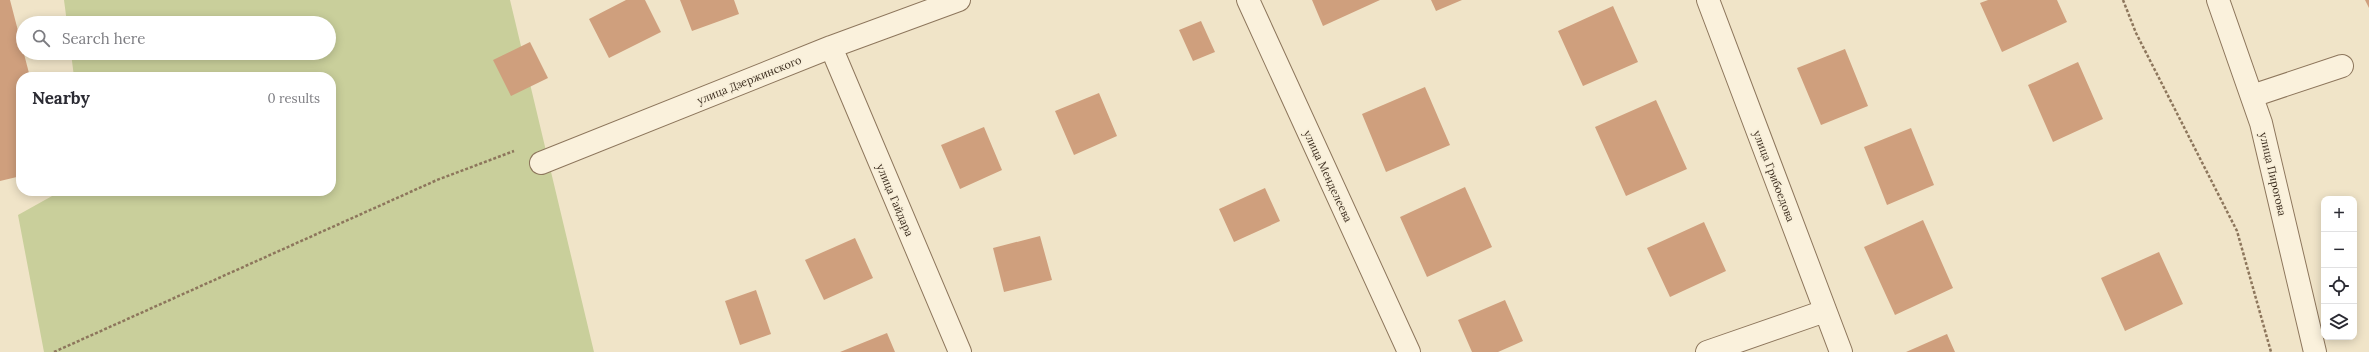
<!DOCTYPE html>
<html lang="en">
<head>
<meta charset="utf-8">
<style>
	:root { --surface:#fff; --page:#f2f2f3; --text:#2b2b33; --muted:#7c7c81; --line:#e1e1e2 }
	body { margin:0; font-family:Lora,serif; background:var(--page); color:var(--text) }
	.controls { position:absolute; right:12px; bottom:12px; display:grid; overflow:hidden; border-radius:8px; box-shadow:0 2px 10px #0003 }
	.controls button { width:36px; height:36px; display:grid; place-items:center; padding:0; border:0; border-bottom:1px solid var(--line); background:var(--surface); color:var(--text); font:20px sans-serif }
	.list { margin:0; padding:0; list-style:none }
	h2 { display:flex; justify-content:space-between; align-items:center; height:52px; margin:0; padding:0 16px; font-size:17px }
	h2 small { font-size:13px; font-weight:400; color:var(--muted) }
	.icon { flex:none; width:22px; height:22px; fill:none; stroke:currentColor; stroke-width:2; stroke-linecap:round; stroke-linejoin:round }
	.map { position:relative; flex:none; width:2369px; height:352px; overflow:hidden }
	.search { position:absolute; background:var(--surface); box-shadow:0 2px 10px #0003; left:16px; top:16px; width:320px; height:44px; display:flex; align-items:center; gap:10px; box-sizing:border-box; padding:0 14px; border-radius:22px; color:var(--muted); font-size:15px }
	.panel { position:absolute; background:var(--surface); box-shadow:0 2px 10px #0003; left:16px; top:72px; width:320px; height:124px; border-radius:16px }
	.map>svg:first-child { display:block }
</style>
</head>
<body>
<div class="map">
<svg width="2369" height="352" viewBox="0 0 2369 352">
	<rect width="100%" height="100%" fill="#f0e4c8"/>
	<path fill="#c9cf9b" d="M64,0H510L594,352H44L18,215L61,191H331V77H74L71,53H329V23H67Z"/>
	<path fill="#cf9f7d" d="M0,0H10L30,77H21V176L0,181Z
		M626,0H645L661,32L609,58L589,19Z
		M680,0H734L739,14L692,31Z
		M1312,0H1380L1323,26Z
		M1431,0H1462L1436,11Z
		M1988,0H2057L2067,22L2002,52L1980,3Z
		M2365,0H2369V8Z
		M1613,6L1638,62L1583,86L1558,31Z
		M1201,21L1215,52L1193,61L1179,30Z
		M530,42L548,78L511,96L493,60Z
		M1845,49L1868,106L1821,125L1797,68Z
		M2078,62L2103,119L2053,142L2028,85Z
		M1425,87L1450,145L1386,172L1362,114Z
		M1099,93L1117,136L1074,155L1055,111Z
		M1656,100L1687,169L1626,196L1595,127Z
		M984,127L1002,170L960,189L941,145Z
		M1911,128L1934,185L1887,205L1864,147Z
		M1465,187L1492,247L1427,277L1400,217Z
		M1265,188L1280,221L1234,242L1219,209Z
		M1923,220L1953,288L1895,315L1864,247Z
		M1704,222L1726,271L1670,297L1647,248Z
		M1040,236L1052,280L1004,292L993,248Z
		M855,238L873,278L824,300L805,260Z
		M2159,252L2183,304L2125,331L2101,278Z
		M756,290L771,334L740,345L725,301Z
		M1505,300L1523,341L1498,352H1472L1458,320Z
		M887,333L895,352H840Z
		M1947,334L1955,352H1906Z"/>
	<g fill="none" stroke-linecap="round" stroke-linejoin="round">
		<g stroke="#8d765c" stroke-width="24">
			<path id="minor" d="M1248,0L1409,352
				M1708,0L1841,352
				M2218,0L2261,123L2315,352
				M831,47L960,352
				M2252,96L2342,66
				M541,163L831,47L959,0
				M1707,352L1825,311"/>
		</g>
		<path stroke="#8d765c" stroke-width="2.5" stroke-dasharray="3 2" stroke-linecap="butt" d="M2123,0L2136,33L2237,231L2271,352
			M54,352L437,180L514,151"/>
		<use href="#minor" stroke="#faf1dc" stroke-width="22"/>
	</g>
	<g text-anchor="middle" stroke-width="3" stroke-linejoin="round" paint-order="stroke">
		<g font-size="11" fill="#3d2e20" stroke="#f7eed8">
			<text transform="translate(749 80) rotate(-22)" y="4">улица Дзержинского</text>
			<text transform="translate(2273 174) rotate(77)" y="4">улица Пирогова</text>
			<text transform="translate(1328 176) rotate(65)" y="4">улица Менделеева</text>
			<text transform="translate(1774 176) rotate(69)" y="4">улица Грибоедова</text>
			<text transform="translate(895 200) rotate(67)" y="4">улица Гайдара</text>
		</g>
	</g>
</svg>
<div class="controls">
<button>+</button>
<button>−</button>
<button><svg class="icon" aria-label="locate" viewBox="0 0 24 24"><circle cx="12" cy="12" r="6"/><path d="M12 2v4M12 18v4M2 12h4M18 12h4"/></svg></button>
<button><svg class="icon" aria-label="layers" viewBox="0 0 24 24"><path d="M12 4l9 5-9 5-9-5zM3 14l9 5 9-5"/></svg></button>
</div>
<div class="search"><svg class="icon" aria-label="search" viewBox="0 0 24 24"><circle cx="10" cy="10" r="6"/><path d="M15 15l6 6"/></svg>Search here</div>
<section class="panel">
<h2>Nearby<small>0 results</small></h2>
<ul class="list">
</ul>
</section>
</div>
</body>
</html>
